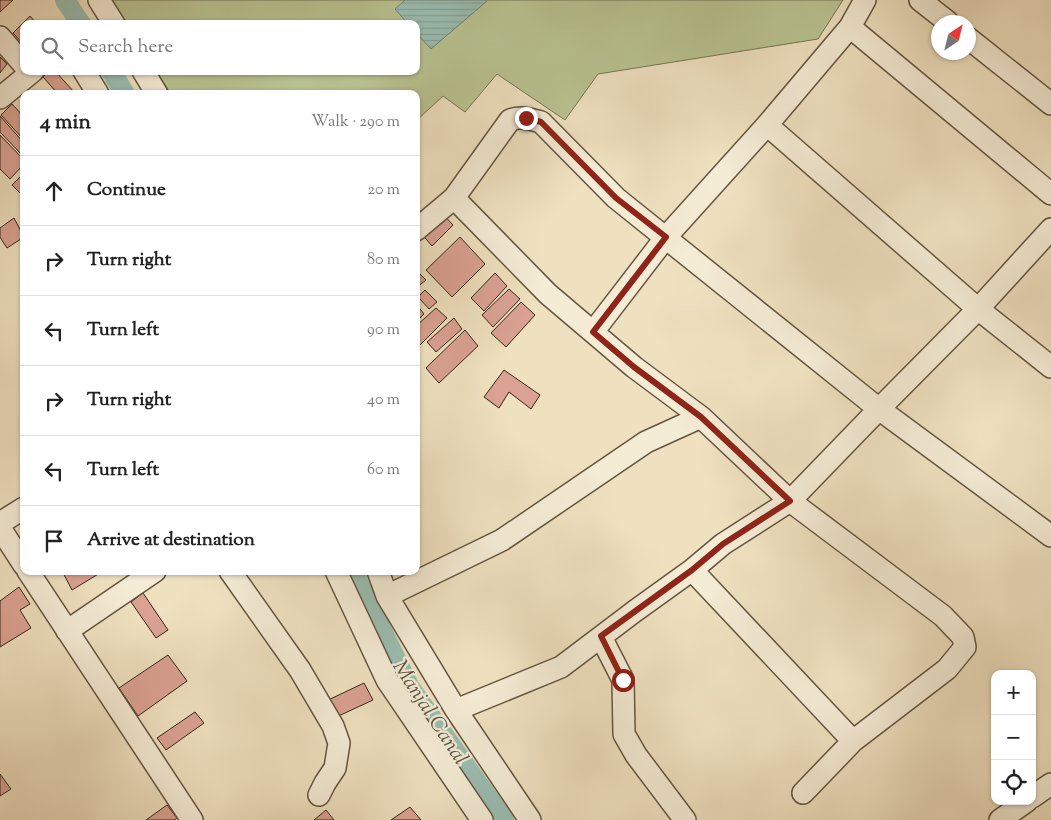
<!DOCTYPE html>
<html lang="en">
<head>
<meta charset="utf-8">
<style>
	:root { --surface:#fff; --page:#f2f2f2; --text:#222; --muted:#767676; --line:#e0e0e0 }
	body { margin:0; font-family:"Sorts Mill Goudy",serif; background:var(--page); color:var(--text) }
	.controls { position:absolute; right:15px; bottom:15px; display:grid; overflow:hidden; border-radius:10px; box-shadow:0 1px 4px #0004 }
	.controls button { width:45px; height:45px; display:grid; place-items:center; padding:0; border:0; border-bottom:1px solid var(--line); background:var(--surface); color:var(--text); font:25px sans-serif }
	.compass { position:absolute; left:931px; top:15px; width:45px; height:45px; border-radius:50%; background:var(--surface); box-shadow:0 1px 4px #0004; rotate:35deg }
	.stop { position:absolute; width:15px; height:15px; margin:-11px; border:4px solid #8f2418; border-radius:50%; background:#fff }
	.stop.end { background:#8f2418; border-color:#fff; box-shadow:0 1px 5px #0008 }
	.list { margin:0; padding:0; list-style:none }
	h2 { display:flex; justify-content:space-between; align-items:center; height:65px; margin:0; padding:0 20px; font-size:21px }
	h2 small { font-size:16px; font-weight:400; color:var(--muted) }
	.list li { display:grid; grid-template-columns:32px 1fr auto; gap:15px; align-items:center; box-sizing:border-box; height:70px; padding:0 20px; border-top:1px solid var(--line) }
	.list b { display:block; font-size:19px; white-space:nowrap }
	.list em { font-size:16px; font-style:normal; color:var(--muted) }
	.icon { flex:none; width:28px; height:28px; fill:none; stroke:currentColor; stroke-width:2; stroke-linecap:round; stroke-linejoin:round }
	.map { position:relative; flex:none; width:1051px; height:820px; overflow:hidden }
	.search { position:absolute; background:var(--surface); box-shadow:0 1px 4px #0004; left:20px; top:20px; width:400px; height:55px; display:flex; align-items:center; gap:12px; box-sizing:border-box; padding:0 18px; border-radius:10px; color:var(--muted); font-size:19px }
	.panel { position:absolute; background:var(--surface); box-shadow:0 1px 4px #0004; left:20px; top:90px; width:400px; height:485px; border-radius:10px }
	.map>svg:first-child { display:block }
</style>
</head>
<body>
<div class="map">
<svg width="1051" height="820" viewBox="0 0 1051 820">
	<defs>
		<pattern id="water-rules" width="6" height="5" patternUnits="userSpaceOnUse" patternTransform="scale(1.25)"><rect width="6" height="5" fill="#9abeb2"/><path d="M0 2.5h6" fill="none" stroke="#85a398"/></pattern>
	</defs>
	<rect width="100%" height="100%" fill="#efe1c0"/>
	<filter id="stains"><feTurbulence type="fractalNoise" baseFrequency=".004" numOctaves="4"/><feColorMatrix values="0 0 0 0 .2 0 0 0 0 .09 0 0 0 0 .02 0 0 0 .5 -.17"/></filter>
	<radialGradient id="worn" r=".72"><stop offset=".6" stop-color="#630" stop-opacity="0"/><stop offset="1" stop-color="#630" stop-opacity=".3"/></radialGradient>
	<path fill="#b9c392" stroke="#777454" d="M110,0H843L818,39L598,74L565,120L497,74L465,112L443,96L416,121V94H171L156,71H416V24H126Z"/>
	<path fill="url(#water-rules)" stroke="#728174" d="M405,0H487V1L431,49L416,33V24H408L395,9Z"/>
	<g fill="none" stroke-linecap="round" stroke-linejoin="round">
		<path stroke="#9abeb2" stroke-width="20" d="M65,0L81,24
			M111,71L125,94
			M353,571L409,686L504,820"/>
	</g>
	<path fill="#dba293" stroke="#352616" d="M0,0H13L0,12Z
		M30,16L37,24H24V45L13,33Z
		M0,57L7,64L0,73Z
		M49,71H55L75,93L58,94L43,77Z
		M12,104L24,117V140L1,115Z
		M0,116L24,143V157L0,132Z
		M0,135L24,160V164L10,179L0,169Z
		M24,173V197L12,185Z
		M441,212L453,225L432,246L420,232Z
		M14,218L24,237L7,248L0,237V228Z
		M460,237L485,264L452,297L426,270Z
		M416,270L426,280L416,288Z
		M495,273L507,286L484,311L471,298Z
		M509,289L520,299L493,327L482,315Z
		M425,290L437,302L429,309L418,297Z
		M521,302L535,315L506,347L491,333Z
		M416,304L424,314L416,322Z
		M436,308L447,318L419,346L416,343V326Z
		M454,318L462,329L436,352L427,342Z
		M465,330L478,346L439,383L426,368Z
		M504,370L540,395L531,409L509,392L499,408L484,397Z
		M62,571H100V573L72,590Z
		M19,587L30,604L20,610L31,628L0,647V601Z
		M143,593L168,630L156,638L131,602Z
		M168,655L187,681L138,716L119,688Z
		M364,683L373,700L332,719L324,702Z
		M195,712L204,723L166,750L157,738Z
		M0,774L11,789L0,796Z
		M167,805L177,818L174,820H146Z
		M410,807L421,820H391Z
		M326,810L334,820H314Z"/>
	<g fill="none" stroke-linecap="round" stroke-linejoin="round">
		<g stroke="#645540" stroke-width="24">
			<path id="minor" d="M99,0L114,24
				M865,0L850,27L767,125L978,309L1051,367
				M920,0L948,22
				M850,27L1051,194
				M0,37L24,65
				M968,38L1051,104
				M84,71L98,94
				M143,71L157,94
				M0,98L33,71
				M416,230L454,198
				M593,332L666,237L767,125
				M0,523L24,508
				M0,528L24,565
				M692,570L853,741
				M28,571L192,820
				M230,571L300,670L333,726L339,743L335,768L325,783L319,795
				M336,571L387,680L482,820
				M378,571L387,596L456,710L530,820
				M387,596L502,540L646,442L701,417
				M67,631L155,571
				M601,637L623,680L624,734L636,755L685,820
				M456,710L561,667L635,611L692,570L723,544L790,501L879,409L978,309L1051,229
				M803,793L853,741L947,669L965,647L963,637L943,616L790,501L701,417L634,367L548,294L454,198L510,120C521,116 530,119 541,122L616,198L879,409L1051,536
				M1032,797L1051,784
				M1000,820L1027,801"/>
		</g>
		<use href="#minor" stroke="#f5ecd6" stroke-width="21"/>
	</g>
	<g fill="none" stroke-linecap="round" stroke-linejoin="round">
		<path stroke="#8f2418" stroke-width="6" d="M526,118L541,122L616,198L666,237L593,332L634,367L701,417L790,501L723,544L692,570L601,636L623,680"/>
	</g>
	<g text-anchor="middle" stroke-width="4.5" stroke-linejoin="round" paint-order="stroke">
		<g font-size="21" font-style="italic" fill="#535445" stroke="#f5ecd6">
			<text transform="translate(431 712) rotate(57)" y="7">Manjal Canal</text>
		</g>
	</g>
	<rect width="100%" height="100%" filter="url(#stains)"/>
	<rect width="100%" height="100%" fill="url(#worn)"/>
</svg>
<div class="controls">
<button>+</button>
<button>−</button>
<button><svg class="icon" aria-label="locate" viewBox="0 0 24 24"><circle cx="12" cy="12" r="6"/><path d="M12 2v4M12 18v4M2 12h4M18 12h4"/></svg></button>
</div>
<svg class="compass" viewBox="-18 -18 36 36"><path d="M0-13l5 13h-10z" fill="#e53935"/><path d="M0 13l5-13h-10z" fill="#767676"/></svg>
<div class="stop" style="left:623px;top:680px"></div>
<div class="stop end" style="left:526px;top:118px"></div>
<div class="search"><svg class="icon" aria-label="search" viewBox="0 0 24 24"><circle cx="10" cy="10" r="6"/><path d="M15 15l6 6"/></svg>Search here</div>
<section class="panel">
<h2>4 min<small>Walk · 290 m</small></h2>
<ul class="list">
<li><svg class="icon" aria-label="ahead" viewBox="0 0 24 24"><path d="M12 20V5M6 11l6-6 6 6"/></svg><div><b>Continue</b></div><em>20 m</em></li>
<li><svg class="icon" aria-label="right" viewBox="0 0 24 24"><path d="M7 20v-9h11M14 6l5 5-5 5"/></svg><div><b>Turn right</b></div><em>80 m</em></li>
<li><svg class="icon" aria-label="left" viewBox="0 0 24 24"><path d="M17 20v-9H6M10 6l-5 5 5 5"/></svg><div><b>Turn left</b></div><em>90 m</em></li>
<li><svg class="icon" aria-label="right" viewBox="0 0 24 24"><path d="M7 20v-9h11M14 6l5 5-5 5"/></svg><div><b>Turn right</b></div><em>40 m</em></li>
<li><svg class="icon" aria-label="left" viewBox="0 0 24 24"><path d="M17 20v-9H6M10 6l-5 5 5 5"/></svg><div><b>Turn left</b></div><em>60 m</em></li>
<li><svg class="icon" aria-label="arrive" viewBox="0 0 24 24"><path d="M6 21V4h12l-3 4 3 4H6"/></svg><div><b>Arrive at destination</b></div></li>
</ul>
</section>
</div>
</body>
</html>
